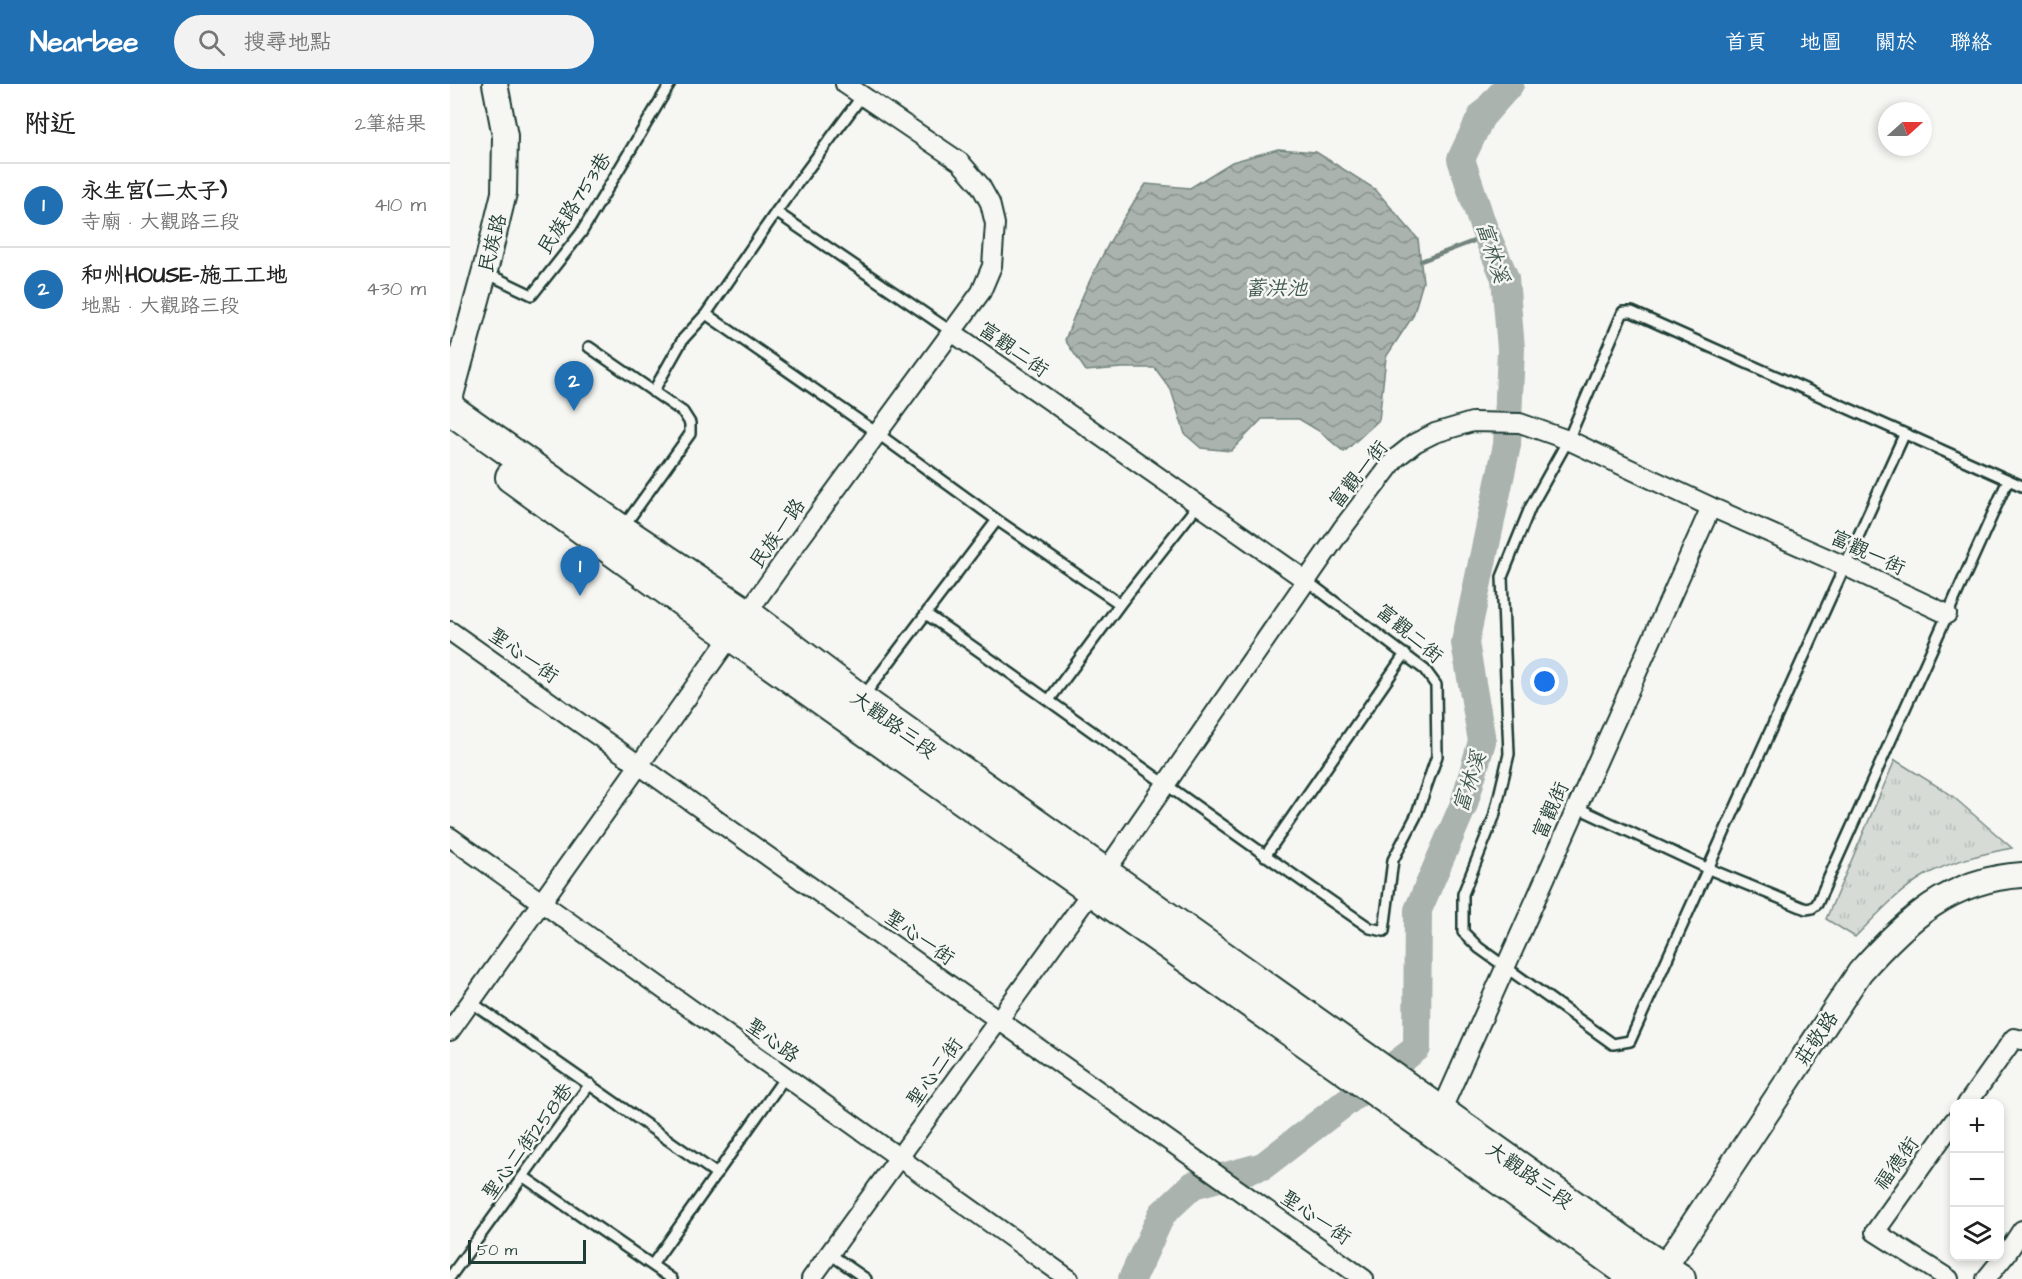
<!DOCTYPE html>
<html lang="zh-TW">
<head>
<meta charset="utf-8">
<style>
	:root { --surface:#fff; --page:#f2f2f2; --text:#222; --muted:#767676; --line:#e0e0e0; --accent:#1f6fb2 }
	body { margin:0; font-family:"Architects Daughter","LXGW WenKai TC",sans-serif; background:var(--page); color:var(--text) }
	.controls { position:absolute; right:18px; bottom:18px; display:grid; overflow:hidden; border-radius:12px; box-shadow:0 3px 9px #0003 }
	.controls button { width:54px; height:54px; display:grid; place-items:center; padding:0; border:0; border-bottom:2px solid var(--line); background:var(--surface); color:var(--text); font:30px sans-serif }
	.compass { position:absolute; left:1428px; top:18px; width:54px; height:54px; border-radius:50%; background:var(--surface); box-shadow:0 3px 9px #0003; rotate:69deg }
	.scale { position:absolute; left:18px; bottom:15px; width:118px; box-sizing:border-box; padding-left:6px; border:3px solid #1f3d34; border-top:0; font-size:16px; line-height:21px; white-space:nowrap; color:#1f3d34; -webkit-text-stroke:4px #f6f6f2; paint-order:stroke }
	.you { position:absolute; left:1095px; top:598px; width:21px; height:21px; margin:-15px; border:4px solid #fff; border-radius:50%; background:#1a73e8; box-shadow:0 0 0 9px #1a73e833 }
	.badge { display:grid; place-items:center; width:39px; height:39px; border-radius:50%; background:var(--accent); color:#fff; font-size:20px; font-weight:700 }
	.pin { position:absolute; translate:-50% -50px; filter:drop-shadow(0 2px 3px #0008) }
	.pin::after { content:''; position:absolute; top:32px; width:21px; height:18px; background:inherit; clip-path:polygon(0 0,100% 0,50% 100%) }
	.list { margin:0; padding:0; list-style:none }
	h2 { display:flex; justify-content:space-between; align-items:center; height:78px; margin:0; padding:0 24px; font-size:26px }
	h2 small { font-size:20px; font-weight:400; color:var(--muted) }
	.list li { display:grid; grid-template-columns:39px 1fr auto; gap:18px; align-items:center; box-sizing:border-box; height:84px; padding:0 24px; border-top:2px solid var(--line) }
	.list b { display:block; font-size:22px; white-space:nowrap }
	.list p { margin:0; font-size:20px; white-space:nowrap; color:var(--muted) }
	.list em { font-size:20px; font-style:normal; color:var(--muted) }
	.icon { flex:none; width:33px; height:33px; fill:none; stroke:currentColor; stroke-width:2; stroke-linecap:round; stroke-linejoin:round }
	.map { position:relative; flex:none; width:1572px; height:1195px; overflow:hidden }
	header { display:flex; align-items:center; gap:36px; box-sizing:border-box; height:84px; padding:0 30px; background:var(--accent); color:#fff }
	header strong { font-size:28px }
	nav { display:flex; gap:33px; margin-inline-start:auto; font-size:21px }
	.search { width:420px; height:54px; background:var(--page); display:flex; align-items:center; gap:15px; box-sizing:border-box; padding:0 21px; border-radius:33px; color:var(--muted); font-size:22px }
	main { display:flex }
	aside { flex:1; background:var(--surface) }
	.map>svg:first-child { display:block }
</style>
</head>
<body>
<header>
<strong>Nearbee</strong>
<div class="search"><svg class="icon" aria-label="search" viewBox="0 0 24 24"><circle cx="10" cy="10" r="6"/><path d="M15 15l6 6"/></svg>搜尋地點</div>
<nav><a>首頁</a><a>地圖</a><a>關於</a><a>聯絡</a></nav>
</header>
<main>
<aside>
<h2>附近<small>2筆結果</small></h2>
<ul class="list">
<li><span class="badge">1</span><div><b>永生宮(二太子)</b><p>寺廟 · 大觀路三段</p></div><em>410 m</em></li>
<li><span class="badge">2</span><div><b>和州HOUSE-施工工地</b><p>地點 · 大觀路三段</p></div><em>430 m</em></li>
</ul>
</aside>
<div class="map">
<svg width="1572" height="1195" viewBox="0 0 1572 1195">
	<defs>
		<pattern id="grass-tufts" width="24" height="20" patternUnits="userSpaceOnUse" patternTransform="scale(1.5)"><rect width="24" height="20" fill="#d6dbd6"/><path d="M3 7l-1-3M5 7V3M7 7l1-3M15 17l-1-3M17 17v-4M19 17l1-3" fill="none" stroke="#b7bdb8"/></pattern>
		<pattern id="water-waves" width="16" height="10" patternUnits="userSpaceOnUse" patternTransform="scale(1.5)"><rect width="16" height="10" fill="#aab3ae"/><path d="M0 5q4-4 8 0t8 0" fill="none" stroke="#8a938e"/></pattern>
	</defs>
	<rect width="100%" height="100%" fill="#f6f6f2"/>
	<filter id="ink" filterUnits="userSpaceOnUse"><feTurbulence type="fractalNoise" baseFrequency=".0167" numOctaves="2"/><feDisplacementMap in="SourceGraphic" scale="12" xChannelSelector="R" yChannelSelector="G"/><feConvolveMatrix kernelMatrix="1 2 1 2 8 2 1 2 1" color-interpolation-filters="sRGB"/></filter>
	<g filter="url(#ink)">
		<path fill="url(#grass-tufts)" stroke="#7a8c85" stroke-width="1.5" d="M1445,676L1500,710L1562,764C1532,770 1501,777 1474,792C1448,807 1426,832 1405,853L1376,835Z"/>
		<path fill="url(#water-waves)" stroke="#72847d" stroke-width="1.5" d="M828,65L866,68L925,105L968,155L973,198L963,232L936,273L929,336L894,368L869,347L849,335H812L781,367L751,364L735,350L721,306L705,284H671L636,287L615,256C635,200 662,149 696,100L740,104L782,78Z"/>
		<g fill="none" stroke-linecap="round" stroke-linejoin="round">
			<path stroke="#72847d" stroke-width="4.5" d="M971,177L1037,152"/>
			<path stroke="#aab3ae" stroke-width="28" d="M682,1195L712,1130L743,1101L813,1082L967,964L968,826L1014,720L1032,657L1015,559L1057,361L1061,265L1055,194L1033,142L1011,75L1031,33L1060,0"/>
			<g stroke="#1f3d34" stroke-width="14">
				<path id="service" d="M326,128L502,248
					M36,189L82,211L131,149L220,0
					M256,230L427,349L547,436L670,520
					M139,263L233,328L240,339V350L174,442
					M203,308L233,255L256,230L326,128L412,12
					M1454,351L1180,957L1163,960L1029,864L1013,848V810L1044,733L1059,670L1052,493L1080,424L1118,356L1173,228H1182L1572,402
					M476,530C625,633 770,742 920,844L934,847L943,776L966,732L987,672L986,601L975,586L857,497
					M412,614L547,436
					M599,616L670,520L747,422
					M1126,723L1259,785L1356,825L1362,824L1367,820L1558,396
					M815,772L955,570
					M21,918L267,1090
					M74,1093L222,1195
					M380,1170L416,1195
					M202,1181L335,993
					M0,1193L140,1000"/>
			</g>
			<g stroke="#1f3d34" stroke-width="22">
				<path id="minor" d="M502,248L857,497
					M0,547L914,1195
					M0,753L619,1195
					M0,947L349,456L531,208L542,182L545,140L540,119L530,101L510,78L395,0
					M1517,1020L1564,954L1572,956
					M988,1034L1261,423
					M361,1195L642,807L892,445L946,374L965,359L985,349L1022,338L1070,339L1118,356L1261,423L1395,482L1497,530
					M1499,1195L1425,1148L1504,1037
					M1536,1195L1557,1169L1572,1146"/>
			</g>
			<g stroke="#1f3d34" stroke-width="28">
				<path id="tertiary" d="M0,315L38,175L54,109L55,52L45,0
					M1202,1195L1214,1184L1410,888C1456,836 1500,795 1572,791"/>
			</g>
			<g stroke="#1f3d34" stroke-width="34">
				<path id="primary" d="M0,325L171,446L297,530L411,616L1190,1169L1230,1195
					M61,393L241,523L981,1046L1188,1195"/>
			</g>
			<use href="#service" stroke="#f6f6f2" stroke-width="9"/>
			<use href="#minor" stroke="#f6f6f2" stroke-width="18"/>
			<use href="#tertiary" stroke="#f6f6f2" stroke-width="24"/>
			<use href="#primary" stroke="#f6f6f2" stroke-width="30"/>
		</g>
	</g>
	<g text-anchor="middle" stroke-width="5" stroke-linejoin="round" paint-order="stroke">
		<g font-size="20" fill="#1f3d34" stroke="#f6f6f2">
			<text transform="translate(124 119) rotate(-57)" y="7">民族路753巷</text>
			<text transform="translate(42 159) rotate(-76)" y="7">民族路</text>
			<text transform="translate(564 265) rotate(35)" y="7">富觀二街</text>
			<text transform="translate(908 390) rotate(-51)" y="7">富觀一街</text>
			<text transform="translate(327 449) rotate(-55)" y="7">民族一路</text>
			<text transform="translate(1418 468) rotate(25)" y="7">富觀一街</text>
			<text transform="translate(960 549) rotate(40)" y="7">富觀二街</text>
			<text transform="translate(74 571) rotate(35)" y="7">聖心一街</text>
			<text transform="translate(444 640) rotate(36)" y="7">大觀路三段</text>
			<text transform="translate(1100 726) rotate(-66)" y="7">富觀街</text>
			<text transform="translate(470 853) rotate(35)" y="7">聖心一街</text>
			<text transform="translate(1366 954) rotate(-56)" y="7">莊敬路</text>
			<text transform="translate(323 956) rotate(36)" y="7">聖心路</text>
			<text transform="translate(484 988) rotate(-54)" y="7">聖心二街</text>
			<text transform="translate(77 1057) rotate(-54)" y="7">聖心二街258巷</text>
			<text transform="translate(1446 1079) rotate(-54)" y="7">福德街</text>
			<text transform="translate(1080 1091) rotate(35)" y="7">大觀路三段</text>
			<text transform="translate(866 1133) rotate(34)" y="7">聖心一街</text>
		</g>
		<g font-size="21" font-style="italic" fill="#425a52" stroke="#f6f6f2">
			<text transform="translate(1043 168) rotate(72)" y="7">富林溪</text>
			<text x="826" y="211">蓄洪池</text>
			<text transform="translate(1019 698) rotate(-72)" y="7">富林溪</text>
		</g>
	</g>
</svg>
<div class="controls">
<button>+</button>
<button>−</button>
<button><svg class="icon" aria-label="layers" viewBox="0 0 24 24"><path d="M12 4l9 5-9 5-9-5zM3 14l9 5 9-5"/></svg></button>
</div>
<svg class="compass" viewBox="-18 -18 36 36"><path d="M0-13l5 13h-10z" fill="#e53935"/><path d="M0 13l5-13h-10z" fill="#767676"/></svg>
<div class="scale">50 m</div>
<div class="you"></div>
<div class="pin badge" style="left:130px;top:512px">1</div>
<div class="pin badge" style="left:124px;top:327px">2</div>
</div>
</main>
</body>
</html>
